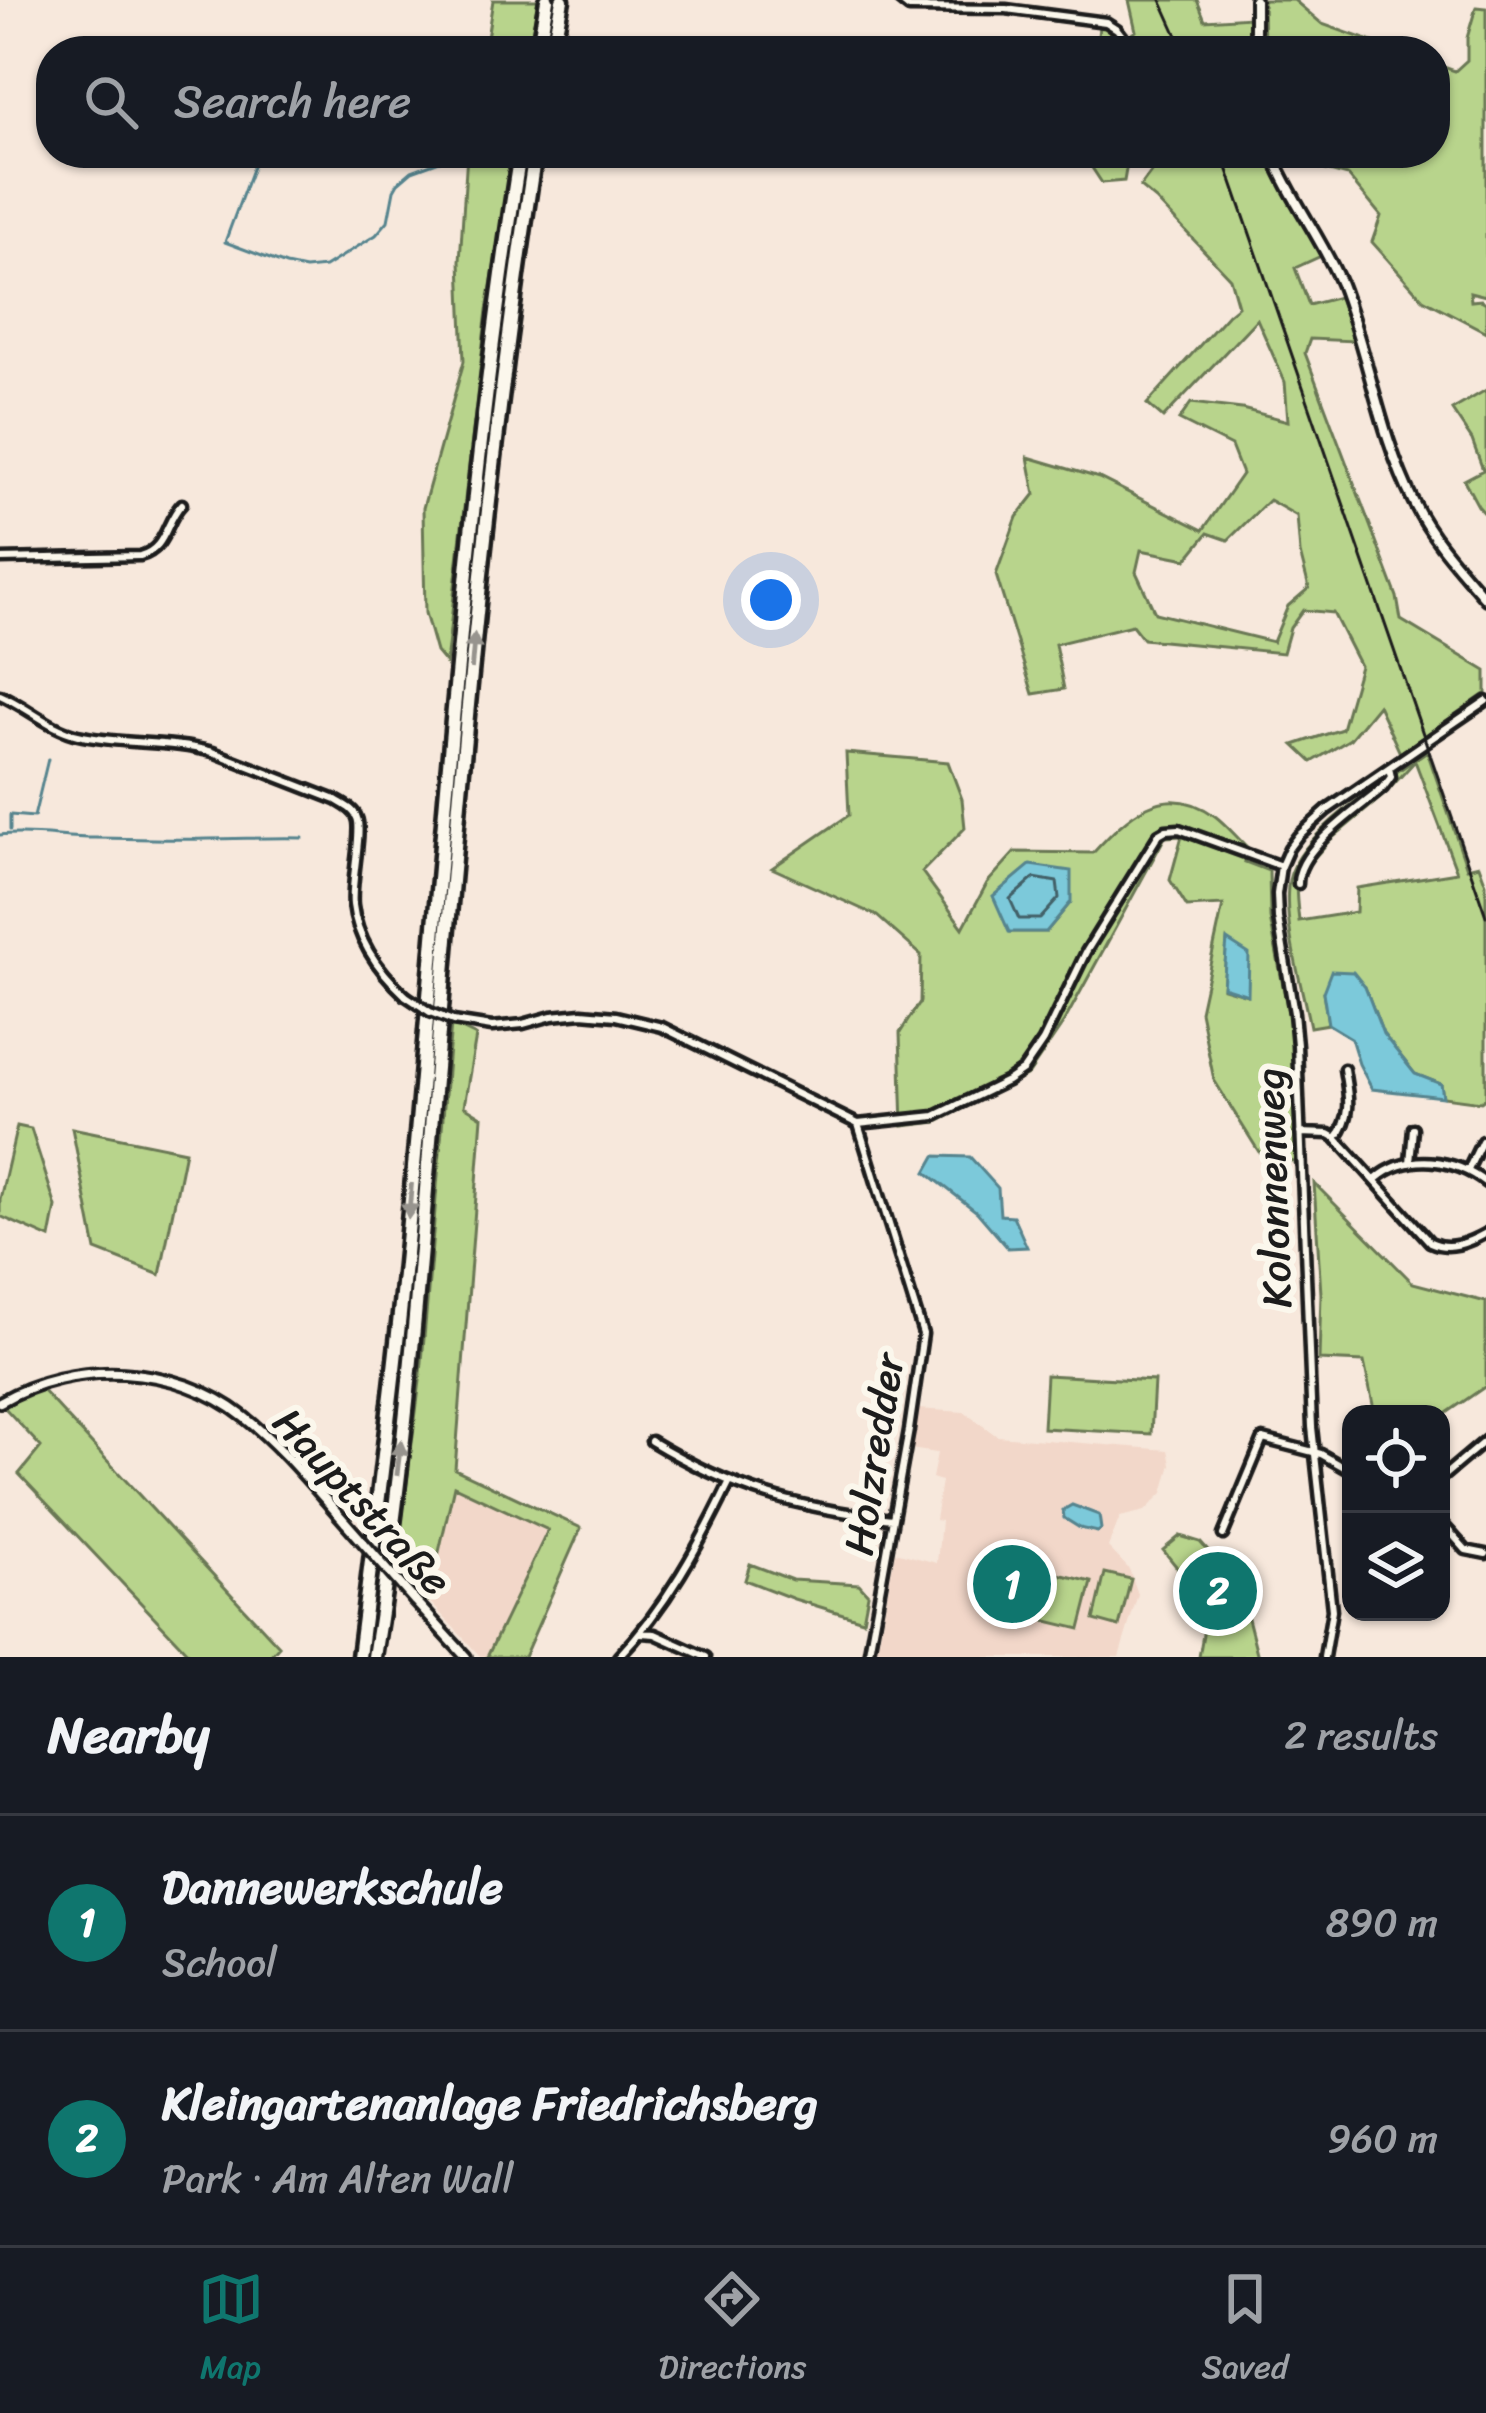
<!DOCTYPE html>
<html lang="en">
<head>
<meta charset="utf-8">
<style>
	:root { --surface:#171b24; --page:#20242c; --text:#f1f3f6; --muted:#9ea1a6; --line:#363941; --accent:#0f766e }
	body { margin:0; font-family:Sriracha,sans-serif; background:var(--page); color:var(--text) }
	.controls { position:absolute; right:36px; bottom:36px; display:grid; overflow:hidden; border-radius:24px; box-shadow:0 3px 9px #0004 }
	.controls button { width:108px; height:108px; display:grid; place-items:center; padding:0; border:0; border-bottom:3px solid var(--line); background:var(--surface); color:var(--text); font:60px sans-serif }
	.you { position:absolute; left:771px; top:600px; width:42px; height:42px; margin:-30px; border:9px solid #fff; border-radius:50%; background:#1a73e8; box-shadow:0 0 0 18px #1a73e833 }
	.badge { display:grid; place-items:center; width:78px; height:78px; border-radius:50%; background:var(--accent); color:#fff; font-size:39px; font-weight:700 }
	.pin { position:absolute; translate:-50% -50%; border:6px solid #fff; box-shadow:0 3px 12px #0006 }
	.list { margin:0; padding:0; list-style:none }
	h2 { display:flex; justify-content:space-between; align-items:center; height:156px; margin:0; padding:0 48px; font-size:51px }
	h2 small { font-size:39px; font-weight:400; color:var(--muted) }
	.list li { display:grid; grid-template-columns:78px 1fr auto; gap:36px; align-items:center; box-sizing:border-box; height:216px; padding:0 48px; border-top:3px solid var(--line) }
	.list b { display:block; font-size:45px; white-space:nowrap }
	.list p { margin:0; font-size:39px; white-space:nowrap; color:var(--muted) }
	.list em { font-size:39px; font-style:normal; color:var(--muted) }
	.icon { flex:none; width:66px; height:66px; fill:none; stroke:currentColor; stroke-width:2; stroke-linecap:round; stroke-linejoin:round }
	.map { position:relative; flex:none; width:1486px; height:1657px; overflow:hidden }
	.search { position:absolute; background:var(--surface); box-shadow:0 3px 9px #0004; left:36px; right:36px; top:36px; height:132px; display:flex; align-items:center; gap:30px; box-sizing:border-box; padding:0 42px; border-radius:48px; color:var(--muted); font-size:45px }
	.sheet { height:588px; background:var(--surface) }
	nav { display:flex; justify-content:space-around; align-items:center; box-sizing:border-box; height:168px; border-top:3px solid var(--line); background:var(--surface); font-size:33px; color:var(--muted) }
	nav a { display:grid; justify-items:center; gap:6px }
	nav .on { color:var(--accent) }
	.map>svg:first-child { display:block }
</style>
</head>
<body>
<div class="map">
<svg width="1486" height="1657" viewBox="0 0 1486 1657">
	<rect width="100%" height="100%" fill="#f7e8dc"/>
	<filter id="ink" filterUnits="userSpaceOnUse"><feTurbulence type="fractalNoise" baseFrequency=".00833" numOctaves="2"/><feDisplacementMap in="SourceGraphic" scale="24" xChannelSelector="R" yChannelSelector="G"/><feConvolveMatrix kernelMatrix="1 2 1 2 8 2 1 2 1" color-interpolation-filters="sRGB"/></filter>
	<g filter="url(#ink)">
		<path fill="#f2d7c9" d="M917,1409L964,1412L997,1436L1168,1450L1171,1464L1163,1493L1145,1511L1120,1517L1108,1547L1129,1569L1138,1594L1119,1657H876L895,1552L937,1563L941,1521L935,1520L941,1481L932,1478L937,1453L910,1449Z
			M454,1486L549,1531L487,1657H481L428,1600Z"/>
		<path fill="#b8d48c" stroke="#6a7854" stroke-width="3" fill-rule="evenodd" d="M493,0H538L529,51H485Z
			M1129,0H1197L1205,20L1250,17V51H1100L1097,48L1099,26L1114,30L1122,40L1136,31Z
			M1263,0H1294L1322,24L1398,51H1264Z
			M1476,7L1486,8V296L1470,292L1471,301L1481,300L1486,303V332L1423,299L1372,242L1381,216L1348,176L1315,167L1325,153H1435V64L1455,71L1467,60V38Z
			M467,153H513L487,310L446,664L436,652L425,613L423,508L464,361L460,261Z
			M1088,153H1129L1124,181L1102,183L1085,157Z
			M1159,153H1267L1275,175L1323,255L1295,268L1309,305L1339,297L1354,341L1310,339L1305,353L1397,597L1401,620L1486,671V693L1400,753L1378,705L1350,739L1312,762L1294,745L1342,729L1360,666L1333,613L1303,610L1290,628L1283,653L1143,639L1132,625L1055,644L1064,689L1033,694L996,575L1017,517L1035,494L1028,457L1099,478L1203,530L1242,474L1231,446L1179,420L1191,403L1242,409L1288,421L1285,382L1257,319L1163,418L1147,404L1228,314L1238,306L1230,278L1156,200L1140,187L1160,160ZM1269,500L1297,516L1300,553L1309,588L1288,606L1273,642L1155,613L1136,572L1141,550L1187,559L1208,533L1228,540Z
			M1486,390V515L1478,506L1464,480L1483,470L1472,440L1452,410Z
			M1427,751L1467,868L1479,865L1486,884V1098L1481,1102L1443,1097L1441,1084L1415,1074L1383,1034L1365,987L1323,992L1328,1024L1310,1027C1302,986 1284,927 1288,887C1292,835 1387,780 1427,751ZM1415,761L1457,872L1357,888L1356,912L1299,921C1297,902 1293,880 1302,861L1309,864L1330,840L1384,795Z
			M846,753L948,762L962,799L965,828L922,872L963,928L987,883L1015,852L1093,853C1127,816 1164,779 1215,816C1227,825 1238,839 1250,850L1245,862L1269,871L1270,918L1291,1028L1297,1163L1259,1152L1214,1080L1200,1011L1223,905L1187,907L1170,880L1182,836L1165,837L1064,1022L1028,1075L937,1122L903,1126L900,1033L920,1002L921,955L877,916L772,868L849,815ZM1071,902L1046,932H1009ZM1227,941L1247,974V995L1223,988Z
			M451,1024L476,1036L464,1106L482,1117L455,1469L581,1528L524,1657H487L548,1530L454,1486L428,1600L396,1567L421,1373Z
			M17,1126L31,1129L56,1207L50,1238L0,1216V1199Z
			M72,1128L185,1151L160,1275L96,1250Z
			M1314,1183L1413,1283L1486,1302V1386L1441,1417V1414H1375L1364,1362L1319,1360L1321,1294Z
			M1046,1375L1154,1381L1151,1434L1043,1428Z
			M40,1388L279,1646L269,1657H192L19,1474L41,1447L4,1407Z
			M1180,1536L1200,1542L1222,1567L1237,1576L1258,1657H1199L1208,1606L1163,1550Z
			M750,1564L792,1580L859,1584L868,1594L863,1620L794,1599L745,1580Z
			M1042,1570L1092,1582L1080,1629L1030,1617Z
			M1105,1573L1131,1579L1119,1627L1094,1620Z"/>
		<path fill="#7cc9da" stroke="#56848e" stroke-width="3" d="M1030,865L1071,871V902L1046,932H1009L993,896Z
			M1227,940L1249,954L1248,995L1223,987Z
			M1331,971L1353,972L1365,987L1383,1034L1415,1074L1441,1084L1443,1097L1372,1089L1359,1064L1351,1038L1328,1024L1323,992Z
			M935,1156L970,1157L998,1188L1000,1215L1013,1216L1027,1247L1008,1248L977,1212L926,1172Z
			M1072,1505L1099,1515L1101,1529L1098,1532L1080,1528L1064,1518L1063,1510Z"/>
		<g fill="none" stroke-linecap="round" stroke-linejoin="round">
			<path stroke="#426168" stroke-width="3" d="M1034,878L1057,882L1059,898L1040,919H1019L1010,899Z"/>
			<path stroke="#56848e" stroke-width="3" d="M258,153L225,242L286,265L305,269L325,267L376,235L388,221L394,190L398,183L412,171L445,159
				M10,830V815L34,817L48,759
				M0,835C32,831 63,838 94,838C132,838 170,840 208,839C240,839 271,837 303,838"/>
			<g stroke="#1c1c1c" stroke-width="15">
				<path id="minor" d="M899,0L909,8L1006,9L1106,22L1117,29L1134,51
					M0,559L140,556C167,549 165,521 182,504
					M0,695C26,706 50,729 78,735C122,745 169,740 213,752L336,800C344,805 354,809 357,818C363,831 350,885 353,905C357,941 380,972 406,996
					M1298,884C1297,849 1357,810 1383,788L1391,777L1389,768
					M453,1021L492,1027L523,1024L552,1016L582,1013L616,1016L662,1027L858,1124L935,1116L1007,1081L1023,1070L1043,1041L1086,952L1159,834L1166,830L1179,829L1281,866
					M858,1124L923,1334L909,1430L868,1657
					M1300,1133L1329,1134L1336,1138L1430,1242C1449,1251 1468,1243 1486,1233
					M1336,1138C1354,1116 1348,1094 1344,1069
					M1410,1163L1413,1128
					M1468,1170L1482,1141
					M1376,1179C1408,1152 1454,1158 1486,1183
					M651,1441C734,1491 797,1508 892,1519
					M1441,1478L1486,1440
					M1441,1522L1466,1550L1486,1554
					M1223,1535L1263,1439L1321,1454L1351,1471
					M641,1633L655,1634L706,1657
					M618,1657C666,1607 699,1546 729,1484
					M1324,1657L1332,1610L1312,1427L1297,1045L1294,1013L1278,918L1277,894L1281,866L1289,848L1298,836L1327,810L1486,701"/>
			</g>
			<g stroke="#1c1c1c" stroke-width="16">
				<path id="tertiary" d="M1255,51V0
					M1272,153C1290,199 1322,238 1341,284C1369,356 1379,434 1414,503C1432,539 1460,569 1486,599
					M0,1402C74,1359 175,1363 244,1417C282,1447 313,1486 346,1523
					M414,1600L466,1657"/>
			</g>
			<g stroke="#1c1c1c" stroke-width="21">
				<path id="motorway" d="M538,51L547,0
					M552,51L562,0
					M359,1657C373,1546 387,1435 399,1324C439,934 458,541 520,153
					M374,1657C405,1467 419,1273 435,1080C461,770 487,461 535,153"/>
			</g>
			<use href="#minor" stroke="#fbf7ec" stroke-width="6"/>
			<use href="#tertiary" stroke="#fbf7ec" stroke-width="8"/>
			<use href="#motorway" stroke="#fbf7ec" stroke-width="12"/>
			<path stroke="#1c1c1c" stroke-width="3" d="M1161,0L1184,51
				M1222,153L1486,916"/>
			<g stroke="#1c1c1c" stroke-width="15" stroke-linecap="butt">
				<path id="minor-bridge" d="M406,996L430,1012L453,1021"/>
			</g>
			<g stroke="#1c1c1c" stroke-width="16" stroke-linecap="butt">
				<path id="tertiary-bridge" d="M346,1523L414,1600"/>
			</g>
			<use href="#minor-bridge" stroke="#fbf7ec" stroke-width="6"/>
			<use href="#tertiary-bridge" stroke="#fbf7ec" stroke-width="8"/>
		</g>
		<defs><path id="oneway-solid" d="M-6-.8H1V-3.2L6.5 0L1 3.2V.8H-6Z" transform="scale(3)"/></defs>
		<g fill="#97948e">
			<use href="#oneway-solid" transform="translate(473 651) rotate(-85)"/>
			<use href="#oneway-solid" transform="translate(410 1201) rotate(95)"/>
			<use href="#oneway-solid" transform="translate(399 1458) rotate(-83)"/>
		</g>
	</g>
	<g text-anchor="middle" stroke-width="12" stroke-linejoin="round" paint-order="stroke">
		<g font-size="42" fill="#1c1c1c" stroke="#fbf7ec">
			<text transform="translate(1272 1188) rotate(-92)" y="15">Kolonnenweg</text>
			<text transform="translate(873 1454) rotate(-81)" y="15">Holzredder</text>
			<text transform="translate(363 1501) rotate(47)" y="15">Hauptstraße</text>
		</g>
	</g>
</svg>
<div class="controls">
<button><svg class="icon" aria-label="locate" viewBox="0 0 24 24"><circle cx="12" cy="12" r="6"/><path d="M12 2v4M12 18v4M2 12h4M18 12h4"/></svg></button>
<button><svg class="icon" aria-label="layers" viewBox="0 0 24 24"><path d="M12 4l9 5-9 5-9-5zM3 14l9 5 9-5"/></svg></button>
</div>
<div class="you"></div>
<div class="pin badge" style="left:1012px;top:1584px">1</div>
<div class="pin badge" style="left:1218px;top:1591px">2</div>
<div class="search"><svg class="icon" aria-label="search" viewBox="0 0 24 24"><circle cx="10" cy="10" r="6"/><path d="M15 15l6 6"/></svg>Search here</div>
</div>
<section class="sheet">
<h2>Nearby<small>2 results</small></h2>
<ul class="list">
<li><span class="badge">1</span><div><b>Dannewerkschule</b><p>School</p></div><em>890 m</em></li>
<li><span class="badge">2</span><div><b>Kleingartenanlage Friedrichsberg</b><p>Park · Am Alten Wall</p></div><em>960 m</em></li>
</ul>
</section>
<nav>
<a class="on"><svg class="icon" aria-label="map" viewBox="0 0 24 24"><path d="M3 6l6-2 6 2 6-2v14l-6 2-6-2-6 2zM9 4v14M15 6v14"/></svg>Map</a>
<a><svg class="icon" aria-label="directions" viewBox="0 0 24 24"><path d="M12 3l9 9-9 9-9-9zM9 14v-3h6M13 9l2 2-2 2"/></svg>Directions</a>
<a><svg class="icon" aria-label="saved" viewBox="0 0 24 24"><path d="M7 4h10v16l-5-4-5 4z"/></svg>Saved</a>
</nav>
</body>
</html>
